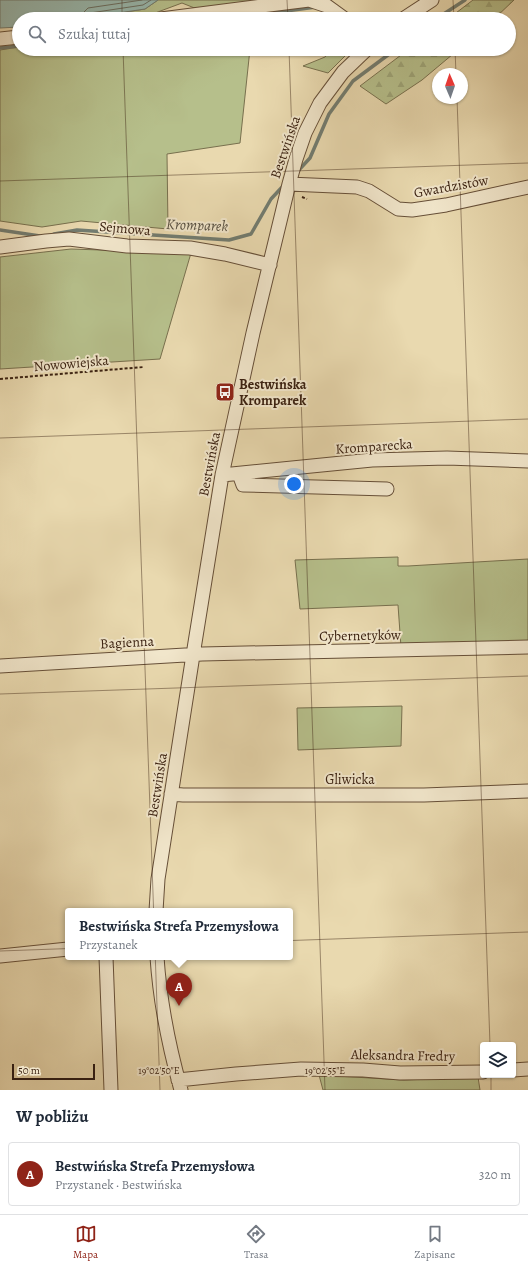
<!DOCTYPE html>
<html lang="pl">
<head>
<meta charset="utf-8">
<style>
	:root { --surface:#fff; --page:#f2f2f3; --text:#1f2937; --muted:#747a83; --line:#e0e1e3; --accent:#8f2418 }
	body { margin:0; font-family:Alegreya,serif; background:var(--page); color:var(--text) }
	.controls { position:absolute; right:12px; bottom:12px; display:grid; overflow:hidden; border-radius:4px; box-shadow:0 1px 3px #0004 }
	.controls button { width:36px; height:36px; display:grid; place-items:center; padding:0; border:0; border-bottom:1px solid var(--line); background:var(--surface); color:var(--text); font:20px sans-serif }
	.compass { position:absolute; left:432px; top:68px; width:36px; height:36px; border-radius:50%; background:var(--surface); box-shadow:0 1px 3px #0004; rotate:358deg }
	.scale { position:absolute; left:12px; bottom:10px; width:83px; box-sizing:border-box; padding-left:4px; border:2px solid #3a2111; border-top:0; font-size:11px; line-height:14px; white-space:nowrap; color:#3a2111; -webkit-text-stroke:3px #f1e6cb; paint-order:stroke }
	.you { position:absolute; left:294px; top:484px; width:14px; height:14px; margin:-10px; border:3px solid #fff; border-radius:50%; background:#1a73e8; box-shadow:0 0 0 6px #1a73e833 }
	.badge { display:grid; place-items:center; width:26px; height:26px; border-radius:50%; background:var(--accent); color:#fff; font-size:13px; font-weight:700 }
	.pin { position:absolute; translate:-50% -33px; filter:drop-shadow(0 1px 2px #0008) }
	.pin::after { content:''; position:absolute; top:21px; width:14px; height:12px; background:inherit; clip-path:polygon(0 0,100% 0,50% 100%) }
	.popup { position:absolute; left:65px; top:908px; width:228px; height:52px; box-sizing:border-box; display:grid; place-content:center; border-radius:4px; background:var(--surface); filter:drop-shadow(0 1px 3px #0005); font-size:13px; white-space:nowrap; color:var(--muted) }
	.popup b { font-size:15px; color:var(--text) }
	.popup::after { content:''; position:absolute; left:50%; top:100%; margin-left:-8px; border:8px solid transparent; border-top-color:var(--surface) }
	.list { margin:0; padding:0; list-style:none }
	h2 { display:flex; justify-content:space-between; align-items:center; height:52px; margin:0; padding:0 16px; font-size:17px }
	h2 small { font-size:13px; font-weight:400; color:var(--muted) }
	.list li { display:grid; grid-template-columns:26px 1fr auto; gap:12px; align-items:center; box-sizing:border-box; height:64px; margin:0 8px 8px; padding:0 8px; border:1px solid var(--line); border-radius:4px }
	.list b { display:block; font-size:15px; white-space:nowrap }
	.list p { margin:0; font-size:13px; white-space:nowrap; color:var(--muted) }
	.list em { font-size:13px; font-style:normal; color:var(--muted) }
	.icon { flex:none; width:22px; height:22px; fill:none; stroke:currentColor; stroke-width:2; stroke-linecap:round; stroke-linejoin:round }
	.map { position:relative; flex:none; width:528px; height:1090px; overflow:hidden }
	.search { position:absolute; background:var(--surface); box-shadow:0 1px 3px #0004; left:12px; right:12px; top:12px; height:44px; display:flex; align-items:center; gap:10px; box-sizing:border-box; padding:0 14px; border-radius:22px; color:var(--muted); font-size:15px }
	.sheet { height:124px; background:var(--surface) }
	nav { display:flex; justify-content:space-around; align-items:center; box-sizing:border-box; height:56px; border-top:1px solid var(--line); background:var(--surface); font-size:11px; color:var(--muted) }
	nav a { display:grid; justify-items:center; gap:2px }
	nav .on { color:var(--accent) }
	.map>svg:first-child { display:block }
</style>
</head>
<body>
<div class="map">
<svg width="528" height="1090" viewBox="0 0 528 1090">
	<defs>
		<pattern id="forest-firs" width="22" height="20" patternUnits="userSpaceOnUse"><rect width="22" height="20" fill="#b6bf8b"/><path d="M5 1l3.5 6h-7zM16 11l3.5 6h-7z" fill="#9da477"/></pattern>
	</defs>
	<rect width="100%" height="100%" fill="#e9d9af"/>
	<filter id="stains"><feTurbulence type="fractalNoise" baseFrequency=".005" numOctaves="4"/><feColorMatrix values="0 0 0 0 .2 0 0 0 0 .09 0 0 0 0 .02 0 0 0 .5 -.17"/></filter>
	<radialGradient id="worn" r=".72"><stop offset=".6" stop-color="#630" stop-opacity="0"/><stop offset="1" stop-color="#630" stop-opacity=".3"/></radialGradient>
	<path fill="#b6bf8b" stroke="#78704e" d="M158,0H275L197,9L182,3L147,16L126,19H78L145,9Z
		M19,47V49H250L240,143L167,154L168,229L81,221L42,227L0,221V50Z
		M332,49H352L328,73L303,66L325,57Z
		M71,249L191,253L160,359L0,369V257Z
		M398,557V566H408L528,559V643L401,647L398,605L300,609L295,560Z
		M402,706L401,746L298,750L297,708Z
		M319,1075L404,1080L478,1077L480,1090H323Z"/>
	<path fill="url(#forest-firs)" stroke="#78704e" d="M473,0H514L494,19H448Z
		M409,49H459L422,80L386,104L360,86Z"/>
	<path fill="#98b9b0" stroke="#727c70" d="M0,0H158L145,9L78,19H19V27L0,28Z"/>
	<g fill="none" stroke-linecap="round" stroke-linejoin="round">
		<path stroke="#696d60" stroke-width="1" d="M81,19L83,13L88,8L142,0
			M86,19L87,15L90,13L143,5L151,0"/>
		<path stroke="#727c70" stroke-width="3.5" d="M225,19L316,7
			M436,19L465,0
			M0,48L19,46
			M297,172L310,158L329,114L353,81L396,49
			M0,230L40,236
			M54,234L77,230L229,240L251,234L271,199L284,185"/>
		<g stroke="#664f38" stroke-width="15">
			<path id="minor" d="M161,19L309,0L327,6L345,19
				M403,19L432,0
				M0,39L19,37
				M289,184L357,187L369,191L398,209L412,210L446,205L528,187
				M0,247L46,241L69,239L127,246L190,248L225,254L270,265
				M239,474L243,485L387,489
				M222,475L372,460L447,458L528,461
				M0,666L202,654L528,647
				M171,794L183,795H424L528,791
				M156,911L158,879L193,655L222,475L253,333L289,184L296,159L305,133L320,103L343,72L367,49
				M0,956L68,949
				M106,957L111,1090
				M157,957C160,1002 169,1047 181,1090
				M513,1070L528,1069
				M178,1080L236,1074L301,1069L363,1070L400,1073L483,1072"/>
		</g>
		<path stroke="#3a2111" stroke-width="2" stroke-dasharray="3 2" stroke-linecap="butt" d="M302,197L307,199
			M0,379L144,367"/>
		<use href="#minor" stroke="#f1e6cb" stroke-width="13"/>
	</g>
	<path fill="none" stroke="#3a2111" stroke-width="1" stroke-opacity="0.45" d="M122,0V19M287,0L288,19M453,0L454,19M123,49L160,1090M289,49L325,1090M455,49L456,74M457,98L490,1045M0,181L528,163M0,438L528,419M0,694L528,676M0,951L528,932M491,1075V1090"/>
	<defs>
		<g id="bus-square" transform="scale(1)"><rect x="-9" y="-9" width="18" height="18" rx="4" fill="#8f2418" stroke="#f1e6cb"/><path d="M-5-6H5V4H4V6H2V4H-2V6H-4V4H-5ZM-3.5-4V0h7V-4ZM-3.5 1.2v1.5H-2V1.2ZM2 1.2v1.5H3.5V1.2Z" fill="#fff"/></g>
	</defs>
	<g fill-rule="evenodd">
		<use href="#bus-square" x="225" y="392"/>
	</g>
	<g text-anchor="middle" stroke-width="4" stroke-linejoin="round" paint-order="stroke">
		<g font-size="14" fill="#3a2111" stroke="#f1e6cb">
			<text transform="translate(285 147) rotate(-71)" y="5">Bestwińska</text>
			<text transform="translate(451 186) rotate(-10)" y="5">Gwardzistów</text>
			<text transform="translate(125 228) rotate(5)" y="5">Sejmowa</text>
			<text transform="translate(71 363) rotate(-5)" y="5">Nowowiejska</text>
			<text transform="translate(374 446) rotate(-4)" y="5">Kromparecka</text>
			<text transform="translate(209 464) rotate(-79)" y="5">Bestwińska</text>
			<text transform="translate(360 635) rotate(-1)" y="5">Cybernetyków</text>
			<text transform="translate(127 642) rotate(-3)" y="5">Bagienna</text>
			<text x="350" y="784">Gliwicka</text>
			<text transform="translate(157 785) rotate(-81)" y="5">Bestwińska</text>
			<text transform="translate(403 1055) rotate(1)" y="5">Aleksandra Fredry</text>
		</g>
		<g font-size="14" font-weight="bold" fill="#3a2111" stroke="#f1e6cb" text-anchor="start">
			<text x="239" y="389">Bestwińska<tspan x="239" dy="16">Kromparek</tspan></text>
		</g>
		<g font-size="15" font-style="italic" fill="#564f41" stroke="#f1e6cb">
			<text transform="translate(197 225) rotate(2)" y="5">Kromparek</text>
		</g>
	</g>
	<g font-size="10" text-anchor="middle" fill="#3a2111" stroke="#f1e6cb" stroke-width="4" stroke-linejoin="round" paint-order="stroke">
		<text x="159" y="1074">19°02'50"E</text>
		<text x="325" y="1074">19°02'55"E</text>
	</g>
	<rect width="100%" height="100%" filter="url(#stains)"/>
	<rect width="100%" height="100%" fill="url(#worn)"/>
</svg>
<div class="controls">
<button><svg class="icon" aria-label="layers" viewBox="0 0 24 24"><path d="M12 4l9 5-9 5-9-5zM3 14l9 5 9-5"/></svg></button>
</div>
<svg class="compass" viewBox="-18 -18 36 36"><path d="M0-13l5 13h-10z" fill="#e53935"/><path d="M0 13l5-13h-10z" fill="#747a83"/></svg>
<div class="scale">50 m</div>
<div class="you"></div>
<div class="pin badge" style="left:179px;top:1006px">A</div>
<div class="popup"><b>Bestwińska Strefa Przemysłowa</b>Przystanek</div>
<div class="search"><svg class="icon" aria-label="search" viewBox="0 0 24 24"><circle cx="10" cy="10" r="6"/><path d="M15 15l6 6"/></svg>Szukaj tutaj</div>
</div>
<section class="sheet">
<h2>W pobliżu<small></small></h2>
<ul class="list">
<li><span class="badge">A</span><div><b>Bestwińska Strefa Przemysłowa</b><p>Przystanek · Bestwińska</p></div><em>320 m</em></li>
</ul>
</section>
<nav>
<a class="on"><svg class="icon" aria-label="map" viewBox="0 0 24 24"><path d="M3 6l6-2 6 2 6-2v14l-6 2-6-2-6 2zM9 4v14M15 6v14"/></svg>Mapa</a>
<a><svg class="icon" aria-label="directions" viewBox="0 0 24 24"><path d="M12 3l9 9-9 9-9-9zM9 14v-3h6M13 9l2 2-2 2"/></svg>Trasa</a>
<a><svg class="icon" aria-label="saved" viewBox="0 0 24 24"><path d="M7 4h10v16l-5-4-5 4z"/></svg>Zapisane</a>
</nav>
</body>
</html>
